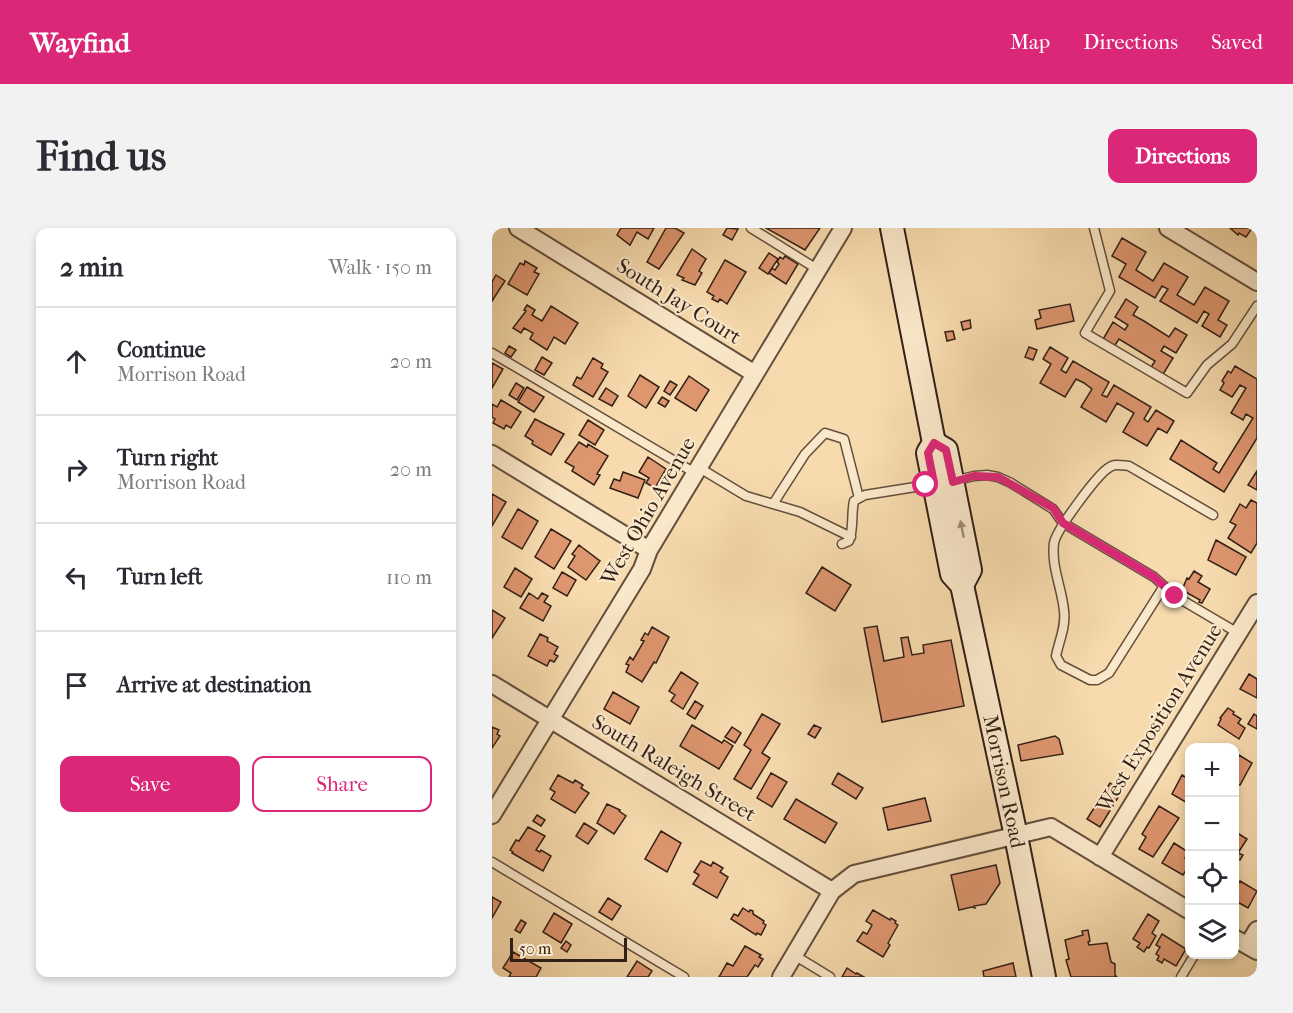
<!DOCTYPE html>
<html lang="en">
<head>
<meta charset="utf-8">
<style>
	:root { --surface:#fff; --page:#f2f2f3; --text:#2b2b33; --muted:#7c7c81; --line:#e1e1e2; --accent:#db2777 }
	body { margin:0; font-family:"IM FELL French Canon",serif; background:var(--page); color:var(--text) }
	.controls { position:absolute; right:18px; bottom:18px; display:grid; overflow:hidden; border-radius:12px; box-shadow:0 3px 9px #0003 }
	.controls button { width:54px; height:54px; display:grid; place-items:center; padding:0; border:0; border-bottom:2px solid var(--line); background:var(--surface); color:var(--text); font:30px sans-serif }
	.scale { position:absolute; left:18px; bottom:15px; width:117px; box-sizing:border-box; padding-left:6px; border:3px solid #321f16; border-top:0; font-size:16px; line-height:21px; white-space:nowrap; color:#321f16; -webkit-text-stroke:4px #fae8ca; paint-order:stroke }
	.stop { position:absolute; width:18px; height:18px; margin:-14px; border:4px solid #db2777; border-radius:50%; background:#fff }
	.stop.end { background:#db2777; border-color:#fff; box-shadow:0 2px 6px #0008 }
	.list { margin:0; padding:0; list-style:none }
	h2 { display:flex; justify-content:space-between; align-items:center; height:78px; margin:0; padding:0 24px; font-size:26px }
	h2 small { font-size:20px; font-weight:400; color:var(--muted) }
	.list li { display:grid; grid-template-columns:39px 1fr auto; gap:18px; align-items:center; box-sizing:border-box; height:108px; padding:0 24px; border-top:2px solid var(--line) }
	.list b { display:block; font-size:22px; white-space:nowrap }
	.list p { margin:0; font-size:20px; white-space:nowrap; color:var(--muted) }
	.list em { font-size:20px; font-style:normal; color:var(--muted) }
	.actions { display:flex; gap:12px; padding:18px 24px }
	.actions a { flex:1; padding:14px 0; border:2px solid var(--accent); border-radius:12px; text-align:center; font-size:21px; color:var(--accent) }
	.actions .main { background:var(--accent); color:#fff }
	.icon { flex:none; width:33px; height:33px; fill:none; stroke:currentColor; stroke-width:2; stroke-linecap:round; stroke-linejoin:round }
	.map { position:relative; flex:none; width:765px; height:749px; overflow:hidden; border-radius:12px }
	header { display:flex; align-items:center; gap:36px; box-sizing:border-box; height:84px; padding:0 30px; background:var(--accent); color:#fff }
	header strong { font-size:28px }
	nav { display:flex; gap:33px; margin-inline-start:auto; font-size:21px }
	.intro { display:flex; align-items:center; justify-content:space-between; box-sizing:border-box; height:144px; padding:0 36px }
	h1 { margin:0; font-size:42px }
	.button { padding:15px 27px; border-radius:12px; background:var(--accent); color:#fff; font-size:21px; font-weight:700 }
	main { display:flex; gap:36px; padding:0 36px }
	aside { flex:1; background:var(--surface); border-radius:12px; box-shadow:0 3px 9px #0003 }
	.map>svg:first-child { display:block }
</style>
</head>
<body>
<header>
<strong>Wayfind</strong>
<nav><a>Map</a><a>Directions</a><a>Saved</a></nav>
</header>
<div class="intro"><h1>Find us</h1><a class="button">Directions</a></div>
<main>
<aside>
<h2>2 min<small>Walk · 150 m</small></h2>
<ul class="list">
<li><svg class="icon" aria-label="ahead" viewBox="0 0 24 24"><path d="M12 20V5M6 11l6-6 6 6"/></svg><div><b>Continue</b><p>Morrison Road</p></div><em>20 m</em></li>
<li><svg class="icon" aria-label="right" viewBox="0 0 24 24"><path d="M7 20v-9h11M14 6l5 5-5 5"/></svg><div><b>Turn right</b><p>Morrison Road</p></div><em>20 m</em></li>
<li><svg class="icon" aria-label="left" viewBox="0 0 24 24"><path d="M17 20v-9H6M10 6l-5 5 5 5"/></svg><div><b>Turn left</b></div><em>110 m</em></li>
<li><svg class="icon" aria-label="arrive" viewBox="0 0 24 24"><path d="M6 21V4h12l-3 4 3 4H6"/></svg><div><b>Arrive at destination</b></div></li>
</ul>
<div class="actions"><a class="main">Save</a><a>Share</a></div>
</aside>
<div class="map">
<svg width="765" height="749" viewBox="0 0 765 749">
	<rect width="100%" height="100%" fill="#f7dbae"/>
	<filter id="stains"><feTurbulence type="fractalNoise" baseFrequency=".00333" numOctaves="4"/><feColorMatrix values="0 0 0 0 .2 0 0 0 0 .09 0 0 0 0 .02 0 0 0 .5 -.17"/></filter>
	<radialGradient id="worn" r=".72"><stop offset=".6" stop-color="#630" stop-opacity="0"/><stop offset="1" stop-color="#630" stop-opacity=".3"/></radialGradient>
	<path fill="#de966f" stroke="#321f16" stroke-width="1.5" d="M129,0H162L156,11L145,4L138,17L125,7Z
		M174,0H183L192,5L167,41L155,34Z
		M235,0L246,1L240,12L231,7Z
		M274,0H328L313,22Z
		M738,0H760L754,9L747,5L746,7Z
		M630,10L654,24L644,42L661,53L672,35L696,49L685,67L702,77L713,59L737,73L726,92L735,97L728,109L710,98L717,86L712,83L705,95L668,73L676,61L670,58L663,70L627,49L634,36L620,28Z
		M200,21L214,31L207,43L210,45L203,57L190,52L192,50L185,47Z
		M277,25L286,31L276,46L267,40Z
		M293,28L306,36L294,56L277,45L280,40L283,42L287,36L285,34L288,29L291,31Z
		M233,32L254,44L235,76L228,71L226,74L220,71L222,68L215,64Z
		M33,33L45,40L42,44L47,46L35,67L16,56L28,35L32,37Z
		M4,47L13,53L0,73V54Z
		M634,71L646,79L641,87L652,93L677,109L683,100L695,107L684,125L672,118L669,123L681,130L670,148L658,141L663,133L627,111L621,120L610,113L621,94L633,102L636,97L623,89Z
		M578,76L582,93L545,101L543,92L549,90L547,82Z
		M35,77L43,82L40,87L50,93L59,78L86,95L73,116L62,109L55,122L38,111L41,105L32,100L29,105L21,100L34,83L32,82Z
		M478,92L479,100L471,102L469,94Z
		M461,103L463,111L455,113L453,104Z
		M17,118L24,122L19,129L13,125Z
		M537,119L545,122L541,132L533,129Z
		M558,119L576,130L569,142L574,145L581,133L617,154L610,167L615,169L622,157L659,179L652,191L656,194L664,182L682,193L675,205L666,200L655,218L631,204L642,185L625,175L614,194L589,179L600,161L592,155L584,151L573,169L548,155L559,136L551,131Z
		M50,129L60,135L52,147L43,142Z
		M101,130L111,136L109,140L116,144L101,169L81,157L85,149L89,151Z
		M0,135L11,141L0,160Z
		M743,138L765,151V210L732,264L678,231L689,212L725,235L721,241L727,245L761,190L754,186L751,192L739,185L754,160L748,157L740,169L728,162L732,155L730,153L736,143L739,145Z
		M148,147L167,159L154,180L136,168Z
		M197,148L217,162L204,183L183,170Z
		M178,153L185,157L178,167L172,163Z
		M24,155L32,160L25,172L17,167Z
		M35,159L52,169L42,184L26,174Z
		M114,160L126,168L120,178L107,171Z
		M170,169L177,173L173,179L166,175Z
		M9,172L29,184L19,200L14,197L12,201L1,195L3,191L0,189V176L5,179Z
		M43,191L72,206L59,227L40,216L41,213L33,208Z
		M96,192L112,202L103,217L87,207Z
		M87,214L95,219L96,216L116,228L105,246L108,247L102,257L80,243L82,239L73,234Z
		M156,229L174,241L163,260L154,255L157,250L147,244Z
		M765,243V262L756,257Z
		M131,244L153,252L146,270L118,260L122,251L128,253Z
		M0,266L14,274L0,298Z
		M759,272L765,275V315L759,325L736,310L744,297L738,294L748,276L754,280Z
		M26,281L46,293L30,321L10,309Z
		M59,301L79,313L62,341L43,329Z
		M724,312L754,329L744,347L716,332Z
		M87,317L108,333L94,352L76,339L83,328L80,326Z
		M330,339L359,357L343,383L314,365Z
		M23,340L40,351L29,369L12,359Z
		M702,343L710,348L706,354L718,361L710,375L707,374L708,372L690,362L695,350L697,351Z
		M70,344L84,352L75,368L61,360Z
		M37,365L46,371L50,365L56,368L52,374L59,378L51,393L28,380Z
		M0,382L13,390L0,410Z
		M385,398L392,433L412,429L409,410L416,409L420,427L432,425L431,417L459,412L472,478L390,494L372,400Z
		M160,399L177,409L164,435L162,434L150,454L134,444L137,437L134,436L138,429L141,432L152,413L149,412L153,405L156,407Z
		M48,406L56,410L55,413L66,419L62,426L66,428L62,434L58,432L55,438L36,428Z
		M189,444L206,455L191,481L179,473L183,467L177,463Z
		M757,446L765,451V470L748,461Z
		M121,464L147,479L138,496L112,481Z
		M203,473L211,478L203,491L195,486Z
		M736,480L742,484L741,486L749,491L746,495L753,500L747,511L726,497L729,491L728,490Z
		M270,486L288,496L270,525L278,530L259,561L242,551L259,522L252,517Z
		M762,486L765,488V501L756,496Z
		M200,497L230,515L232,512L241,518L227,541L188,518Z
		M322,497L329,500L323,510L316,506Z
		M0,499L7,502L5,506L8,508L0,520Z
		M240,499L249,505L243,515L233,509Z
		M563,508L567,511L571,526L529,533L526,517Z
		M742,526L746,528L747,527L760,535L748,557L742,554Z
		M279,545L295,554L280,579L265,570Z
		M346,545L371,560L364,571L340,556Z
		M66,547L81,555L83,552L91,557L89,560L97,565L83,585L59,571L63,564L58,561Z
		M690,547L698,552L697,576L680,566Z
		M618,555L630,563L608,599L595,591Z
		M433,570L439,593L396,602L391,580Z
		M304,571L345,595L333,615L292,591Z
		M115,576L128,582L127,583L134,588L122,606L105,595Z
		M667,578L687,590L661,629L647,621L654,609L650,606Z
		M45,587L53,592L49,598L41,593Z
		M92,595L105,603L96,616L84,608Z
		M36,599L53,608L44,622L48,624L49,622L59,628L51,643L20,625L21,624L18,622L24,612L27,613Z
		M169,603L189,615L175,644L153,631Z
		M742,603L755,611L746,625L751,627L748,632L744,629L742,631Z
		M682,615L696,624L693,630L698,632V636L691,647L670,635Z
		M209,633L219,638L221,634L231,640L228,644L236,649L225,670L201,656L207,647L202,644Z
		M504,637L508,655L494,676L482,678L483,680L480,679L467,682L459,647Z
		M748,653L765,663L756,680L742,672V662Z
		M0,669L9,674L0,690Z
		M116,670L129,678L120,692L107,684Z
		M251,680L257,684L258,682L261,683V686L272,693L271,695L274,697L269,707L265,705L264,707L239,691L242,686L246,688Z
		M381,682L398,692L399,690L404,693L403,695L406,697L396,715L398,717L391,729L365,713L371,704L375,706L380,697L374,693Z
		M62,685L80,696L69,715L51,704Z
		M656,686L667,693L660,705L664,708L657,720L655,719L652,724L645,719L648,715L641,711Z
		M29,692L34,695L28,705L23,702Z
		M596,702L598,713L596,714L597,717L615,715L619,734L623,736V747L625,749H579L574,732L577,731L573,712L591,707L590,703Z
		M670,706L694,721L684,738L672,731L670,735L665,732L667,728L664,726L668,719L664,717Z
		M74,713L79,717L75,724L69,720Z
		M253,718L269,727L267,729L271,731L266,739L263,737L255,749H227L235,735L241,738Z
		M21,724L49,740L44,749H17L19,745L11,740Z
		M145,733L160,743L156,749H135Z
		M521,735L524,749H492L491,743Z
		M355,740L364,746L365,745L372,749H350Z"/>
	<g fill="none" stroke-linecap="round" stroke-linejoin="round">
		<g stroke="#634e3c" stroke-width="11">
			<path id="lane" d="M259,0L325,41
				M602,0L618,63L593,105L695,165L715,137L740,116L765,78
				M0,125L203,245
				M206,239L254,268L308,284L359,309
				M461,253L482,248L495,247L506,249L519,255L561,281L571,295L662,349L683,368L746,405
				M281,276L313,226L333,205L352,211L367,270
				M350,316L357,313C362,301 359,286 362,273L373,267L442,256
				M672,358L617,445L605,452H598L569,437L564,428C567,413 574,399 572,383C570,360 559,339 562,315C564,302 604,249 615,241C622,235 628,237 637,238L721,287
				M0,634L192,749
				M302,727L338,749
				M689,749L703,726"/>
		</g>
		<g stroke="#634e3c" stroke-width="20">
			<path id="street" d="M26,0L263,146
				M676,0L765,54
				M0,226L157,322
				M0,456L340,663
				M0,587L150,341L157,322L351,0
				M608,629L765,375
				M742,710L765,723
				M756,717L765,702
				M289,749L340,663L362,646L559,599L698,683"/>
		</g>
		<g stroke="#321f16" stroke-width="26">
			<g id="secondary">
				<path id="s1" d="M400,0L442,215L436,225L460,346L470,357L524,608L552,749"/>
				<path d="M442,215L454,222L478,342L470,357"/>
			</g>
		</g>
		<use href="#lane" stroke="#fae8ca" stroke-width="8"/>
		<use href="#street" stroke="#fae8ca" stroke-width="16"/>
		<use href="#secondary" stroke="#fae8ca" stroke-width="22"/>
	</g>
	<defs><path id="oneway-solid" d="M-6-.8H1V-3.2L6.5 0L1 3.2V.8H-6Z" transform="scale(1.5)"/></defs>
	<use fill="#a08e79" href="#oneway-solid" transform="translate(470 301) rotate(-101)"/>
	<g fill="none" stroke-linecap="round" stroke-linejoin="round">
		<path stroke="#db2777" stroke-width="8" d="M434,257L442,255L436,225L442,215L454,222L461,254L482,248L506,249L561,280L571,295L662,349L683,368"/>
	</g>
	<g text-anchor="middle" stroke-width="4.5" stroke-linejoin="round" paint-order="stroke">
		<g font-size="21" fill="#321f16" stroke="#fae8ca">
			<text transform="translate(187 73) rotate(32)" y="7">South Jay Court</text>
			<text transform="translate(156 283) rotate(-60)" y="7">West Ohio Avenue</text>
			<text transform="translate(667 490) rotate(-58)" y="7">West Exposition Avenue</text>
			<text transform="translate(182 540) rotate(31)" y="7">South Raleigh Street</text>
			<text dy="7" stroke="none"><textPath href="#s1" startOffset="570">Morrison Road</textPath></text>
		</g>
	</g>
	<rect width="100%" height="100%" filter="url(#stains)"/>
	<rect width="100%" height="100%" fill="url(#worn)"/>
</svg>
<div class="controls">
<button>+</button>
<button>−</button>
<button><svg class="icon" aria-label="locate" viewBox="0 0 24 24"><circle cx="12" cy="12" r="6"/><path d="M12 2v4M12 18v4M2 12h4M18 12h4"/></svg></button>
<button><svg class="icon" aria-label="layers" viewBox="0 0 24 24"><path d="M12 4l9 5-9 5-9-5zM3 14l9 5 9-5"/></svg></button>
</div>
<div class="scale">50 m</div>
<div class="stop" style="left:434px;top:257px"></div>
<div class="stop end" style="left:683px;top:368px"></div>
</div>
</main>
</body>
</html>
